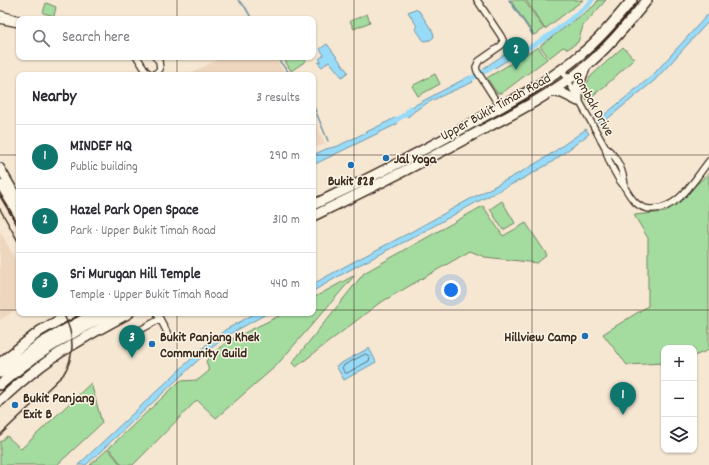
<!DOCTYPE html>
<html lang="en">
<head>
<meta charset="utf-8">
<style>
	:root { --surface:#fff; --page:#f7f7f7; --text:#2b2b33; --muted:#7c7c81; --line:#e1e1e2; --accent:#0f766e }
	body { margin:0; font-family:Dekko,sans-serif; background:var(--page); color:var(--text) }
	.controls { position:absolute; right:12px; bottom:12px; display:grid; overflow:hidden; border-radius:8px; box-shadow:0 1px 3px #0004 }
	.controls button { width:36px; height:36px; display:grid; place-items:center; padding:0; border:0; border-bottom:1px solid var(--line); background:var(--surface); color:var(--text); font:20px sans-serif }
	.you { position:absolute; left:451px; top:290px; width:14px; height:14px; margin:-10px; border:3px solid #fff; border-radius:50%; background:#1a73e8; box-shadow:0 0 0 6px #1a73e833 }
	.badge { display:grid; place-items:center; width:26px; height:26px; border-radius:50%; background:var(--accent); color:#fff; font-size:13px; font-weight:700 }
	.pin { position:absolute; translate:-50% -33px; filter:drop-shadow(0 1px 2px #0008) }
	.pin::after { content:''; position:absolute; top:21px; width:14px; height:12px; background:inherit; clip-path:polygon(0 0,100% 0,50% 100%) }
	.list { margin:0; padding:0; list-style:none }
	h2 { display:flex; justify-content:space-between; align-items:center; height:52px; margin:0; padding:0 16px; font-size:17px }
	h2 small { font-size:13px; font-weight:400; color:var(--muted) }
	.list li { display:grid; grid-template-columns:26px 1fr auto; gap:12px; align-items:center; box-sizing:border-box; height:64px; padding:0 16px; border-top:1px solid var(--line) }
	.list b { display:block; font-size:15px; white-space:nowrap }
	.list p { margin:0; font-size:13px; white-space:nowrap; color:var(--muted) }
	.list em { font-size:13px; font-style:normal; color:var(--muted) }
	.icon { flex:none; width:22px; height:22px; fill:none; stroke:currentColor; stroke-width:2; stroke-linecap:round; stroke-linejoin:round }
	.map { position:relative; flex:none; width:709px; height:465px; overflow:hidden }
	.search { position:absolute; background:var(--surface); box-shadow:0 1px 3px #0004; left:16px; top:16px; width:300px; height:44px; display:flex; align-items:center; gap:10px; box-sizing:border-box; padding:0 14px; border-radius:8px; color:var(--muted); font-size:15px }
	.panel { position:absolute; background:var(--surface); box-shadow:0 1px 3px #0004; left:16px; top:72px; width:300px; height:244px; border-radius:8px }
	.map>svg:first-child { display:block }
</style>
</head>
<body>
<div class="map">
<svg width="709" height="465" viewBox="0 0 709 465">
	<rect width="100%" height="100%" fill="#f6e7d3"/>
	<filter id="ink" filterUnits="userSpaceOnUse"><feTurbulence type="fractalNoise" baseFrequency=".025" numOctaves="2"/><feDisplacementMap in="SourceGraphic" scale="8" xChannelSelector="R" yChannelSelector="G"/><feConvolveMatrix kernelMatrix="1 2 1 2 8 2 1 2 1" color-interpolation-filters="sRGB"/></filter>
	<g filter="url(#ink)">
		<path fill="#eed6be" d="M223,57H274L287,75H187Z
			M313,115L325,144L313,149Z
			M0,231L19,266V308L0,320Z"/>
		<path fill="#a4dca0" stroke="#70835f" d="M510,0H524L544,29L534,35Z
			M526,0H583L545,29Z
			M598,0H606L583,26L578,42L568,49L563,47L549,58L540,46L595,5Z
			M46,3L56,7L54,16L43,13Z
			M367,14L370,22L354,29L350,21Z
			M538,47L547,59L502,93H497L487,78Z
			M623,47L634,59L605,86L587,100L583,90L591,76Z
			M287,57H303L306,61L291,71L284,59Z
			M435,74L440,84L418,96L412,86Z
			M709,173V350L694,356V348H664V363L627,365L603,334L648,306V238L634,215L666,212Z
			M502,201L515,223L503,230L490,209Z
			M483,206L503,236L526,223L547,255L537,263L485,257L470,251L378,304L296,367L292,363L364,273Z
			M355,275L276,366L216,418L197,400L133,465H122L109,448L180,381L198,380L209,371L206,361L228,341L285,313H313V298Z
			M91,383L102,423L57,465H0V442L7,436L21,449Z
			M108,449L121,465H90Z"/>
		<path fill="#97dbf9" stroke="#7294a1" d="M415,9L419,11L433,32L434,37L430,40L424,41L415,28L417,26L408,12Z
			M709,13V21L655,80L601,124L598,120L652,76Z
			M327,44L348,72L342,77L329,61L322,67L318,63L321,61L319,59L324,55L320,49Z
			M524,46L528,53L513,57L486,73L484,68L505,54Z
			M470,76L473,82C454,91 422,102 408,117L406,110Z
			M395,118L397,124L313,165V155L326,149L338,146Z
			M586,129L589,134L552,162L526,177L475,203L412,238L355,267L313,291V284L353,262L409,233L472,198L523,171L548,156Z
			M256,313H268L228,335L210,349L86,465H78L206,345L225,330Z
			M369,348L376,362L344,380L336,366Z"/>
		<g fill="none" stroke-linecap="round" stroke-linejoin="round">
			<path stroke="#607176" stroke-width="1" d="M366,354L370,358L369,361L347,373H345L342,368L343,366Z"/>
			<path stroke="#7294a1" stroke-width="1.5" d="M238,0L245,7L252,19
				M509,0L533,35
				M276,57L291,75
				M313,105L328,141"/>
			<path stroke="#97dbf9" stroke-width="5" d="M520,51C542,44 571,19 589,4L592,0
				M466,81L491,68
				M392,123L407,113L410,108"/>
			<g stroke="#3b2a1e" stroke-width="8">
				<path id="minor" d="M477,0L501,36L503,40L502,45L479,61L476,67L477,71L500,107
					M0,14L19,19
					M0,20L19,24
					M137,57L146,71L150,74H155L160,69L159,61L155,57
					M562,70L605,147C607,158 612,168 618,178C620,182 623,184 625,188C631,198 637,208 650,209C678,211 694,180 709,161
					M605,147C617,156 624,172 625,187
					M157,313L170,338
					M126,338L160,319"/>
			</g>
			<g stroke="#3b2a1e" stroke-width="11">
				<path id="secondary" d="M0,168L19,201
					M0,184L19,216"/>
			</g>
			<g stroke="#3b2a1e" stroke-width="12">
				<path id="trunk" d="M551,91L562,93L578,101V86L585,68
					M313,205C371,178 427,149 483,117C517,98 551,80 580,55C600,39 616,19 632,0
					M313,216C369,189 425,161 480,131C517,112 554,93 586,66C609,47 628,24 647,0
					M0,363L40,331L72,313
					M0,373L43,342L95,313
					M0,385C33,355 71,333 111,313
					M0,401C24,378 52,356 81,340C97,330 113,322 129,313"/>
			</g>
			<use href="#minor" stroke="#fcf5e5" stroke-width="5.5"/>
			<use href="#secondary" stroke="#fcf5e5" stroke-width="8"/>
			<use href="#trunk" stroke="#fcf5e5" stroke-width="9"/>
			<path stroke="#3b2a1e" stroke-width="1.5" d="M0,196L19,228
				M0,209L19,243
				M0,435L63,375C76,355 74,334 63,313"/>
		</g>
	</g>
	<path fill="none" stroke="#3b2a1e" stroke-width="1" stroke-opacity="0.55" d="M177,0V19M354,0V465M532,0V465M177,57V75M0,155H19M313,155H709M0,310H19M313,310H709M177,313V465"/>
	<g fill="#1f6fb2" stroke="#fcf5e5" stroke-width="1.5">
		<circle cx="386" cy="158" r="4"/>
		<circle cx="351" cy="165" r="4"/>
		<circle cx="585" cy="336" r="4"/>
		<circle cx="152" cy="344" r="4"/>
		<circle cx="15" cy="405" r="4"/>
	</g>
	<g text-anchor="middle" stroke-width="3" stroke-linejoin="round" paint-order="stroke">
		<g font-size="14" fill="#3b2a1e" stroke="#fcf5e5">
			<text transform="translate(594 103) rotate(61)" y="5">Gombak Drive</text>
			<text transform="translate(495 106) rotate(-29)" y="5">Upper Bukit Timah Road</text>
		</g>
		<g font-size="14" font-weight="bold" fill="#3b2a1e" stroke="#fcf5e5" text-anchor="start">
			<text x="394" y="163">Jal Yoga</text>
			<text x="351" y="185" text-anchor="middle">Bukit 828</text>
			<text x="160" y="341">Bukit Panjang Khek<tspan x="160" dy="16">Community Guild</tspan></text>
			<text x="577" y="341" text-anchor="end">Hillview Camp</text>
			<text x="23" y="402">Bukit Panjang<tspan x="23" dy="16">Exit B</tspan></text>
		</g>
	</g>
</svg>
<div class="controls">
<button>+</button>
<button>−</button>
<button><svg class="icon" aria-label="layers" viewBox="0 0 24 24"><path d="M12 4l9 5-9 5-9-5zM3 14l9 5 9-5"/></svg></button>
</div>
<div class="you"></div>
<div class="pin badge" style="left:623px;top:415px">1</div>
<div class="pin badge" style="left:516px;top:70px">2</div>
<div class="pin badge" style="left:132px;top:358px">3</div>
<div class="search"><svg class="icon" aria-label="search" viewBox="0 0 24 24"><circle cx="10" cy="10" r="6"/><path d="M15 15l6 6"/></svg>Search here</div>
<section class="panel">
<h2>Nearby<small>3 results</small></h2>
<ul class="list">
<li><span class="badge">1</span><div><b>MINDEF HQ</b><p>Public building</p></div><em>290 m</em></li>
<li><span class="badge">2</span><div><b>Hazel Park Open Space</b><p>Park · Upper Bukit Timah Road</p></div><em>310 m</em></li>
<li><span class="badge">3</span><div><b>Sri Murugan Hill Temple</b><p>Temple · Upper Bukit Timah Road</p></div><em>440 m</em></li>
</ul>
</section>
</div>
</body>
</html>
